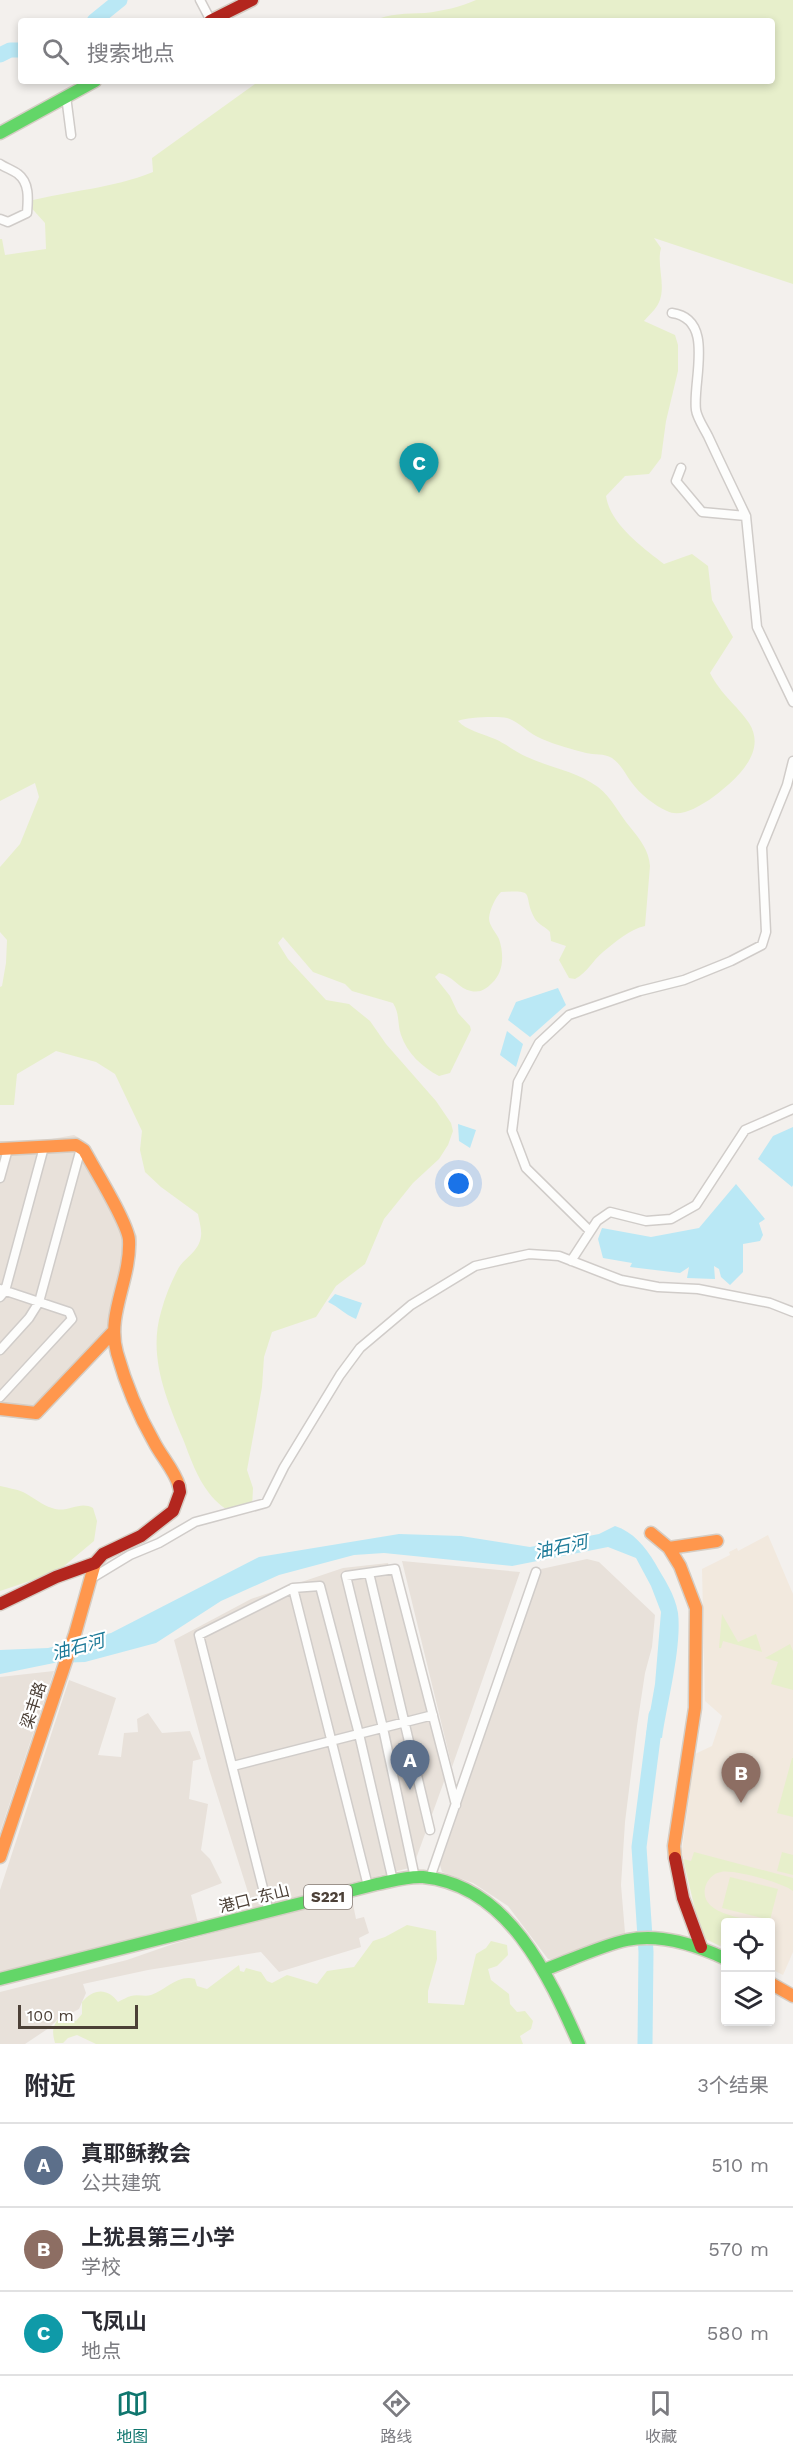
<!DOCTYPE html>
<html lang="zh">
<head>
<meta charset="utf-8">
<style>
	:root { --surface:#fff; --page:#f2f2f3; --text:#2b2b33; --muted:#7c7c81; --line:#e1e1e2; --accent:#0f766e }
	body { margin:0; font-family:"Work Sans","Noto Sans SC",sans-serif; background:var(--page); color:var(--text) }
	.controls { position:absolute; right:18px; bottom:18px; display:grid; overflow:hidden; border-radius:6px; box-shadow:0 3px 9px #0003 }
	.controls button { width:54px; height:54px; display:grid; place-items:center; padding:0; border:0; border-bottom:2px solid var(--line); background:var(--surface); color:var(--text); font:30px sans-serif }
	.scale { position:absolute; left:18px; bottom:15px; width:120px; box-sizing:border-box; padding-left:6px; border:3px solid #4c4037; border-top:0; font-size:16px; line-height:21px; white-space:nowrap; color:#4c4037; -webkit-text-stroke:4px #fff; paint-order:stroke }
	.you { position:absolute; left:459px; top:1184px; width:21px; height:21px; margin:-15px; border:4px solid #fff; border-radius:50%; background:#1a73e8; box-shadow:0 0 0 9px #1a73e833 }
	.badge { display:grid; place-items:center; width:39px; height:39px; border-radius:50%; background:var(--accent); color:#fff; font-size:20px; font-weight:700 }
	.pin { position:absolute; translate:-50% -50px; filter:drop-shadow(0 2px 3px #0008) }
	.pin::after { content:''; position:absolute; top:32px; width:21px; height:18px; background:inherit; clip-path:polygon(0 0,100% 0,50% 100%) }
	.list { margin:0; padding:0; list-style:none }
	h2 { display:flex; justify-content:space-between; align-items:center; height:78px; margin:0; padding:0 24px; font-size:26px }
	h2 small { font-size:20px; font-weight:400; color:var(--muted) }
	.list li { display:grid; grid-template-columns:39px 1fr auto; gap:18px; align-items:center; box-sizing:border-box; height:84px; padding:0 24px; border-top:2px solid var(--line) }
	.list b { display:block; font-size:22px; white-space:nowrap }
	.list p { margin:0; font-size:20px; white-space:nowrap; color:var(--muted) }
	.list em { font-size:20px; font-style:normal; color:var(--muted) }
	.icon { flex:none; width:33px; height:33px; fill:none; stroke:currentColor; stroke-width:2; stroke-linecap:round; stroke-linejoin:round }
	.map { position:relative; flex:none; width:793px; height:2044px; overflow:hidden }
	.search { position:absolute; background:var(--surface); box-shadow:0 3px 9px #0003; left:18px; right:18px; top:18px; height:66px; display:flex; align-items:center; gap:15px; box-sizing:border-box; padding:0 21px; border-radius:6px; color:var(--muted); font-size:22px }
	.sheet { height:330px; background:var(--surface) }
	nav { display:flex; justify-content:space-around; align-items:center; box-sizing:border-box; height:84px; border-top:2px solid var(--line); background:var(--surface); font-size:16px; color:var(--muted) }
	nav a { display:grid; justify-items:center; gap:3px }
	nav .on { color:var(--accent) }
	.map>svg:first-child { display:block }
</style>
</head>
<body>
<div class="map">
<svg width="793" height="2044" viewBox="0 0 793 2044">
	<rect width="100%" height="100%" fill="#f3f0ed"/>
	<path fill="#e8e1da" d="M74,1135L86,1142L137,1236L136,1255L119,1327L42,1417L31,1420L0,1416V1141L24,1144Z
		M587,1559L599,1562L655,1615L652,1647L645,1673L637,1726L625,1822L621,1885L625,1933L554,1960L548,1959L508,1906L473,1883L442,1872L440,1865L541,1569Z
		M402,1561L520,1572L452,1767Z
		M388,1563L446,1776L413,1867L253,1908L209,1769L174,1640L251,1599L343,1568Z
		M54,1671L0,1832V1677Z
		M69,1680L116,1698L98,1755L121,1757L124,1733L138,1732L137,1719L148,1713L162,1733L190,1731L201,1759L193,1761L189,1799L208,1804L201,1850L210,1859L222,1883L191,1895L198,1923L0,1972V1890Z
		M352,1899L356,1919L364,1917L369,1933L359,1938L361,1947L279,1972L261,1952L148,1970L83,1984L86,1993L79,2009L66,2016L60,2017L49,2028L25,2044H0V1992L127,1960L173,1944L319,1904Z"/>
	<path fill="#f2e9de" d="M768,1535L793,1594V1952L783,1975L771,1969L770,1922H726L725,1948L706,1939L700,1930L682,1851L695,1754L712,1746L722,1716L705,1701L702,1569L730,1555L729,1552L737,1548L738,1551Z"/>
	<path fill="#e7efcb" d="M476,0H793V284L654,238L661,248C656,266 668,289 657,306C654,311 648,316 644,321L675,335L678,345V371L666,421L661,458L649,474L625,476L606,496C610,524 642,547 664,564L692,554L708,566L712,600L733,637L710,673C722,696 736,704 749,723C769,754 731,784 709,800C698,807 680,818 667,811C655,806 639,793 632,783C625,774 622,765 612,758C604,753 594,755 586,753C571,749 556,745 542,739C529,734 518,721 507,718C498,716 467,717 458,721C466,730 483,734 495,739C506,744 516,752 527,757C551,768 576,771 598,787C612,798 619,814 630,827C639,838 649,850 650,866L645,926C630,929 615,942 603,952C592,961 588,972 575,979L569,978L559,960L566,946L551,941L550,932C546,927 539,925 535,919C521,894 539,890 501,892C495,898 490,909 489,918C489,926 496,932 499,939C504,954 504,972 492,983C486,989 481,993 471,991C459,989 452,975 439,973L435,977L450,996L458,1013L470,1026L471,1030L450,1073L439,1076C422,1067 407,1053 401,1035C397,1023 400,1014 393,1003L352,991L345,984L313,972L283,937L278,943L288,959L326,1000L349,1004L370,1021L386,1044L436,1101L451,1123L453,1131L448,1145L439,1159L413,1183L384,1219L365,1264L336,1286L316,1317L272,1332L264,1357L262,1387L247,1470L253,1488L252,1508L236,1516C226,1509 216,1503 209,1493C197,1478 190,1457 183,1439C166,1398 148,1356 161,1312C165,1297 171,1282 178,1269C185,1257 199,1252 201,1236C202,1230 199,1220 198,1214L161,1187L145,1172L140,1150L142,1131L115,1074L96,1062L56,1051L17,1074L14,1105H0V987L2,986L6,963L7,940L0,932V867L20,844L39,797L35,783L0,801V239H2L5,255L46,249L45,223L26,202C70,190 111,189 153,172L152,158L259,81H772V21H373C390,13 406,14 425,13C443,11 460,7 476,0Z
		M0,1486C8,1488 16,1489 23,1492C33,1497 42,1505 52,1508C68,1514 79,1500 93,1508L97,1521L94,1541L57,1572L0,1591Z
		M722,1614L738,1642L756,1634L762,1652L723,1641L721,1648H719Z
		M790,1644L793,1651V1690L771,1684L778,1662L765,1658Z
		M792,1758H793V1817L777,1813Z
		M694,1852L793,1878V1891C784,1883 733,1869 721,1872C713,1873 707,1880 705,1888C700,1914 741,1917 758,1922H726L720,1946L706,1939L700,1930L683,1859L691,1861Z
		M782,1852L793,1855V1875L777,1871Z
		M730,1877L778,1889L770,1920L722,1908Z
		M407,1925L436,1931L437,1959L428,1991V2003L464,2005L476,1954L486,1948L491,1941L507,1945L508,1955L497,1966L488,1969L491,1980L509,1994L510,2004L517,2012L525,2011L533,2021L531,2029L520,2036L523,2044H96L77,2035L68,2038L63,2043H55C52,2032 52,2026 60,2017L76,2021L82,2014V2002C93,1989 107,1987 118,2002C122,2000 127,1997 131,1996C138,1994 145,1997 151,1995C166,1990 178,1974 195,1979L197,1986L207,1989L239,1965L240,1971L244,1972L246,1968L261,1972L267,1981L272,1983L287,1975L317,1984L327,1971L354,1967L373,1941L385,1937Z"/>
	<path fill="#bae8f5" d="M558,988L566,1005L530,1037L508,1020L516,1002Z
		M507,1031L523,1044L516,1067L500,1055Z
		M458,1124L476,1130L470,1148L459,1141Z
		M793,1127V1185L792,1187L758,1159L773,1136Z
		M736,1184L765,1219L759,1223L763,1235L760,1241L743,1244V1272L730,1285L721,1277L719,1269L714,1266L715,1279L687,1278L689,1267L680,1273L630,1267L632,1263L603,1258L598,1239L602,1228L651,1237L699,1228Z
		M335,1294L362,1303L356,1319C344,1314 339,1307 328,1302Z
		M615,1526C633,1532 645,1546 655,1563C664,1579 675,1594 678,1613C682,1647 667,1703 662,1738L646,1735L655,1684L661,1612L651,1586L636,1558L608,1547L512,1566L384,1553L354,1555L279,1575L221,1601L156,1643L85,1662L54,1663L0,1674V1650L48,1648L111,1633L259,1557L399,1534L461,1536L530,1547L599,1534Z"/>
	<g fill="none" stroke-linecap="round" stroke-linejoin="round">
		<path stroke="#bae8f5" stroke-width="15" d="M94,21L120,0
			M0,55L10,50H21
			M645,2044L646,1952L639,1847L656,1715"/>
		<g stroke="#d0ccc9" stroke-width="11">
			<path id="street" d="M200,0L211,21
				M66,96L71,135
				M0,164C6,168 13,170 18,174C30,183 28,200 27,213L8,222L0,219
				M672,313C716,319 692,382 696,410C697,418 704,428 708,436C720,462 733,489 746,516
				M681,468L676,481L702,512L746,516L757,627L793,702
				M0,1178L8,1149
				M590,1231L526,1168L512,1131L518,1082L539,1043L569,1015L640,991L684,980L731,961L762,945L766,932L762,847L787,785L793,761
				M571,1261L597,1221L610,1212L646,1221L671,1219L696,1205L745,1130L793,1109
				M0,1289L69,1312L72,1319L0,1397
				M0,1297L5,1291L44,1147
				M0,1350L29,1318L39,1302L81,1148
				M369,1573L430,1830
				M92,1578L130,1555L159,1543L195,1522L266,1503L284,1467L340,1375L360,1348L411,1305L475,1266L529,1254L559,1256L621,1280L658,1287L698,1289L770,1303L793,1312
				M293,1588L368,1886
				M233,1766L433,1715
				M415,1878L383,1728L346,1576L395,1569L456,1805
				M430,1878L536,1572
				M269,1912L199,1635L293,1588L320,1586L359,1734L393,1881"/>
		</g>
		<g stroke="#d5cdc4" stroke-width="15">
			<path id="fast" d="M0,133L95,81
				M544,1970C568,1961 603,1945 627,1940C661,1933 696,1945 726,1959
				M0,1979L377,1884C392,1881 407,1876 423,1877C508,1885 549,1976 579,2044"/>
		</g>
		<g stroke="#d5cdc4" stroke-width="15">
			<path id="slow" d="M0,1149L76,1145L84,1150C94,1168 128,1223 129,1240C131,1280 106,1314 117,1353C126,1385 138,1414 154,1442C161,1456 175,1471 179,1486
				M0,1409L36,1413L113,1332
				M651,1533L669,1548L680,1566L696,1608L695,1708L674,1846L675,1858
				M669,1548L717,1541
				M0,1857L75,1634L95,1563
				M770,1983L793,1996"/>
		</g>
		<g stroke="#d5cdc4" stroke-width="15">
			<path id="jam" d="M210,21L252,0
				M0,1604L56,1577L95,1563L103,1554L141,1536L173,1511L180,1492L179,1486
				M675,1858L683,1898L701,1947"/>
		</g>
		<use href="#street" stroke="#fdfdfc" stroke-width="8"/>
		<use href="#fast" stroke="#63d668" stroke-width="12"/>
		<use href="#slow" stroke="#ff974d" stroke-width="12"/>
		<use href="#jam" stroke="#b3261e" stroke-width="12"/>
	</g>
	<g text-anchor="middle" stroke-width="4.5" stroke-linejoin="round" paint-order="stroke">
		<rect fill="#fff" stroke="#827973" stroke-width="1.5" x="304" y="1885" width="48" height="24" rx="4.5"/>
		<g font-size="15" font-weight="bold" fill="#4c4037">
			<text x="328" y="1902">S221</text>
		</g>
		<g font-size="16" fill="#4c4037" stroke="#fff">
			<text transform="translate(33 1705) rotate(-72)" y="6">梁丰路</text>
			<text transform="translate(254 1898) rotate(-14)" y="6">港口-东山</text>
		</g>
		<g font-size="18" font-style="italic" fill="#1e7b99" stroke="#fff">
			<text transform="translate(561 1547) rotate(-12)" y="6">油石河</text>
			<text transform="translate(78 1647) rotate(-15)" y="6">油石河</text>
		</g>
	</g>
</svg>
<div class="controls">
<button><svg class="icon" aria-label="locate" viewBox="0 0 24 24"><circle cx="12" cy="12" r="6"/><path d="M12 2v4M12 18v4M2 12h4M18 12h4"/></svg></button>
<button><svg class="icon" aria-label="layers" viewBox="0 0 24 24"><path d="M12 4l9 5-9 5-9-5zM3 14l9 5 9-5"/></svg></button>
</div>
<div class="scale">100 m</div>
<div class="you"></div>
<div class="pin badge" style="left:410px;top:1790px;background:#5c6f8a">A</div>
<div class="pin badge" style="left:741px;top:1803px;background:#8d6e63">B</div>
<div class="pin badge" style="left:419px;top:493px;background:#0f9aa8">C</div>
<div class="search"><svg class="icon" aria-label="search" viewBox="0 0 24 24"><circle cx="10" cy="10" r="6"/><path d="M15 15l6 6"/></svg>搜索地点</div>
</div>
<section class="sheet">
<h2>附近<small>3个结果</small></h2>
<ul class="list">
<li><span class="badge" style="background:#5c6f8a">A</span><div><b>真耶稣教会</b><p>公共建筑</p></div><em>510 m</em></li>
<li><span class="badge" style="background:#8d6e63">B</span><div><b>上犹县第三小学</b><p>学校</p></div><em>570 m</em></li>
<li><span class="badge" style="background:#0f9aa8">C</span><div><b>飞凤山</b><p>地点</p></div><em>580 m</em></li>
</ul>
</section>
<nav>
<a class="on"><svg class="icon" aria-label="map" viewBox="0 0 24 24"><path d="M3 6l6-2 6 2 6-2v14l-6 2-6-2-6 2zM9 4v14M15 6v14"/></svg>地图</a>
<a><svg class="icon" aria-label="directions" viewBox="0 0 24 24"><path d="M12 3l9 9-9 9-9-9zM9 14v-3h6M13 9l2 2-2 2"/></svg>路线</a>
<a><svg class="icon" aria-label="saved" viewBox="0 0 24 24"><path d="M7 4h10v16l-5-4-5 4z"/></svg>收藏</a>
</nav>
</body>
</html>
